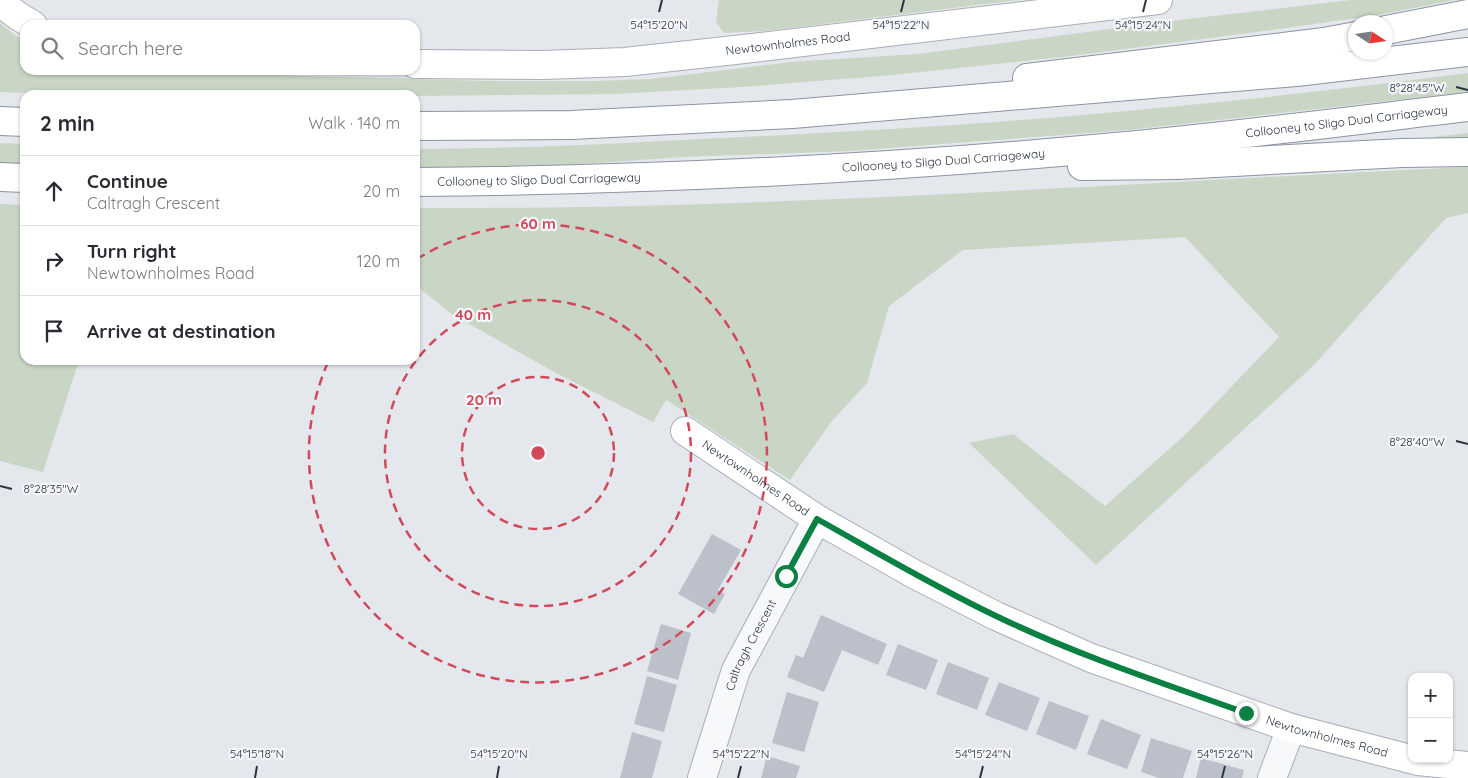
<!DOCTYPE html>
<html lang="en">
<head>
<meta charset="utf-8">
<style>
	:root { --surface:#fff; --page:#f2f2f3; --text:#2b2b33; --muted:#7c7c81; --line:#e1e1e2 }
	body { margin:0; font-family:Quicksand,sans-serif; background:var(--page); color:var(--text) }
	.controls { position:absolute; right:15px; bottom:15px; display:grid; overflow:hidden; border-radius:10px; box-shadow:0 1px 4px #0004 }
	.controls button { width:45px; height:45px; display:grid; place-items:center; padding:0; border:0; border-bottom:1px solid var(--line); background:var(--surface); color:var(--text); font:25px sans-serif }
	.compass { position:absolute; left:1348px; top:15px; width:45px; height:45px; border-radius:50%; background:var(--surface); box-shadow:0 1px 4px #0004; rotate:102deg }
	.stop { position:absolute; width:15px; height:15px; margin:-11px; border:4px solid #0b8043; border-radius:50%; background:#fff }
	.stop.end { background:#0b8043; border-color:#fff; box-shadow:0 1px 5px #0008 }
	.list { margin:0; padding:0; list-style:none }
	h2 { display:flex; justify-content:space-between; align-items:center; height:65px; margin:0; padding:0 20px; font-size:21px }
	h2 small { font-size:16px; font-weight:400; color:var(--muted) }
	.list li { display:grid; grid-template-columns:32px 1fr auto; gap:15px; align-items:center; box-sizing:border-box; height:70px; padding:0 20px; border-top:1px solid var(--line) }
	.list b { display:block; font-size:19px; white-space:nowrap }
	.list p { margin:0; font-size:16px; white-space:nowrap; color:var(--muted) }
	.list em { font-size:16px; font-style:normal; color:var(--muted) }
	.icon { flex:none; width:28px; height:28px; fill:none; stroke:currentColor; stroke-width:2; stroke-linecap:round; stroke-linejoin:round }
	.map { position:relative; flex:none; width:1468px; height:778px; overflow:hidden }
	.search { position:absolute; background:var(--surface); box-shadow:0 1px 4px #0004; left:20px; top:20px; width:400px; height:55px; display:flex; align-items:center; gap:12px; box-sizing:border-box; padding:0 18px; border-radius:15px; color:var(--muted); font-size:19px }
	.panel { position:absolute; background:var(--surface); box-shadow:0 1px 4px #0004; left:20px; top:90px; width:400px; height:275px; border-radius:15px }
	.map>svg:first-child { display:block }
</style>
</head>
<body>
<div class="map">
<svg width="1468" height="778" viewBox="0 0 1468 778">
	<rect width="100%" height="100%" fill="#e4e7ec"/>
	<path fill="#c9d6c5" d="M719,0H1018L765,31L724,33L716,22Z
		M1351,0H1455L1378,15L1264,31L1071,56L892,75L742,87L614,94L415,96V95H73L0,92V23L16,36L25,40V70H183L301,76L492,81H594L651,79L791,62L918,54L1179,20Z
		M1468,73V92L1128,130L850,151L684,157L537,167H415V149C511,149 606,144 701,139C860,132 1020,122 1178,106C1275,97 1371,85 1468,73Z
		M1468,133V142L1435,143L1433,137Z
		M0,143L25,144V163H0Z
		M1468,167V213L1446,218L1313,366L1096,565L969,443L1013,434L1105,506L1187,433L1279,337L1185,237L963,250L889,306L867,383L832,421L790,480L666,400L653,422L556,373L453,315L415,285V208C766,210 1117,183 1468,167Z
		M0,204L25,205V360H79L43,472L0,461Z"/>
	<path fill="#bbc0ca" d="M712,534L741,550L718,590L725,594L714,614L678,594Z
		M821,615L887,644L878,665L842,650L824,692L787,677L796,655L803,658Z
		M661,624L691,633L678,680L647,671Z
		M898,644L938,660L926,690L886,675Z
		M948,662L989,678L977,710L936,694Z
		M647,676L677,685L664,732L634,724Z
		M999,682L1040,698L1027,731L985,715Z
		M787,692L819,702L804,752L772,743Z
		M1049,701L1089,716L1076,750L1036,734Z
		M1101,719L1141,735L1127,769L1087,754Z
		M632,732L662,741L652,778H620Z
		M1151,738L1192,751L1183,778H1159L1141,772Z
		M767,756L800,766L796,778H761Z
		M1201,758L1244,770L1242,778H1196Z"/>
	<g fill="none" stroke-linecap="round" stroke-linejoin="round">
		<g stroke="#a9aeb7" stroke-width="30">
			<g id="street">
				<path id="s1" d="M702,778L736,670L817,519"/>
				<path d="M1272,778L1291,728"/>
			</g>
		</g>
		<g stroke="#a9aeb7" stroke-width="30">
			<g id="secondary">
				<path d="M0,2L18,16L33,25"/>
				<path id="s2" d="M415,64L543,65L625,62L735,50L1158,0"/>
				<path id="s3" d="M685,431L817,519L914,574L996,616L1091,658L1291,728L1418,761L1468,766"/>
			</g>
		</g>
		<g stroke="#8b94a3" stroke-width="30">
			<g id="highway">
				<path d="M1386,30L1468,14"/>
				<path d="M1027,78L1324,42L1356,36"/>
				<path d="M0,121L25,122"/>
				<path d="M415,126L571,125L792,114L1296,72L1468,52"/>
				<path d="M1082,166L1178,165L1402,153L1468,152"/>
				<path d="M0,177L25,178"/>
				<path id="s4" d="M415,182C648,180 882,169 1115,147C1233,136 1350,121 1468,107"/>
			</g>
		</g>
		<use href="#street" stroke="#f7f8fa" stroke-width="28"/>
		<use href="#secondary" stroke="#fff" stroke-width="28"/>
		<use href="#highway" stroke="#fff" stroke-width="28"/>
	</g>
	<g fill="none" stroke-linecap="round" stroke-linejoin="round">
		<path stroke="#0b8043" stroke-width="6" d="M786,576L817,519C876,552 935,587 996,616C1077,655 1162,683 1246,713"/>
	</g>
	<path fill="none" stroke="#2b3445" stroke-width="2" d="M659,12L662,0M901,12L904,0M1143,12L1146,0M1456,87L1468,90M1456,441L1468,444M0,486L12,489M255,778L257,766M497,778L499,766M738,778L741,766M980,778L983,766M1222,778L1225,766"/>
	<g fill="none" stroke="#d1495b" stroke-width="2.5" stroke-dasharray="9 6">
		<circle cx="538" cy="453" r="76"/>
		<circle cx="538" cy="453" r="153"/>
		<path d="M417 259A229 229 0 1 1 328 362"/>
	</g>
	<g text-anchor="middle" stroke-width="4.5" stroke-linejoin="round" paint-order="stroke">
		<g font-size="12" fill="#2b3445" stroke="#f4f6f9">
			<text dy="4" stroke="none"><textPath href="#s2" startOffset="374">Newtownholmes Road</textPath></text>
			<text dy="4" stroke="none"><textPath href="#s4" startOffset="934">Collooney to Sligo Dual Carriageway</textPath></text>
			<text dy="4" stroke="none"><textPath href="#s4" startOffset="529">Collooney to Sligo Dual Carriageway</textPath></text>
			<text dy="4" stroke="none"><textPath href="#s4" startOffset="124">Collooney to Sligo Dual Carriageway</textPath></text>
			<text dy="4" stroke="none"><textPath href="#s3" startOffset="85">Newtownholmes Road</textPath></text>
			<text dy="4" stroke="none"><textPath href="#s1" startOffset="142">Caltragh Crescent</textPath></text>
			<text dy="4" stroke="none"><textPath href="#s3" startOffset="715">Newtownholmes Road</textPath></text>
		</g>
	</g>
	<g font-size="12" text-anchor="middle" fill="#2b3445" stroke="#f4f6f9" stroke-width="4.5" stroke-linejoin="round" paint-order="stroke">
		<text x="659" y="29">54°15'20"N</text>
		<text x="901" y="29">54°15'22"N</text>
		<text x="1143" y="29">54°15'24"N</text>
		<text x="1417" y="92">8°28'45"W</text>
		<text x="1417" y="446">8°28'40"W</text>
		<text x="51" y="493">8°28'35"W</text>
		<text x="257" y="758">54°15'18"N</text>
		<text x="499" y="758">54°15'20"N</text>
		<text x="741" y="758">54°15'22"N</text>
		<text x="983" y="758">54°15'24"N</text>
		<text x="1225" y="758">54°15'26"N</text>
	</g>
	<circle cx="538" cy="453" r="8" fill="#d1495b" stroke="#f4f6f9" stroke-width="2.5"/>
	<g font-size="15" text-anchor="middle" font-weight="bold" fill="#d1495b" stroke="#f4f6f9" stroke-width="4.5" stroke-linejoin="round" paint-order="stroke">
		<text x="538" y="229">60 m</text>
		<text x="473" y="320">40 m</text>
		<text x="484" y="405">20 m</text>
	</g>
</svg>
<div class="controls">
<button>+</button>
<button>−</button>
</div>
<svg class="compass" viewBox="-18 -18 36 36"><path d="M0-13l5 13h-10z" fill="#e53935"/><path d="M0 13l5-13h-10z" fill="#7c7c81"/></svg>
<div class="stop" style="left:786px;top:576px"></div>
<div class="stop end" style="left:1246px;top:713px"></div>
<div class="search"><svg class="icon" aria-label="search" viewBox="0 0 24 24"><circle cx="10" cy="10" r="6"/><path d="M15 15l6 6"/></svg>Search here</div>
<section class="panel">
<h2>2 min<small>Walk · 140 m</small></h2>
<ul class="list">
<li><svg class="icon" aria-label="ahead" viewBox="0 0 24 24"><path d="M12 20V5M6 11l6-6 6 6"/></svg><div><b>Continue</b><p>Caltragh Crescent</p></div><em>20 m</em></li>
<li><svg class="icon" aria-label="right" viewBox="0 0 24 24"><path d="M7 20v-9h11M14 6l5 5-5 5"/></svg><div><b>Turn right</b><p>Newtownholmes Road</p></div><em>120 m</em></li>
<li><svg class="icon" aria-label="arrive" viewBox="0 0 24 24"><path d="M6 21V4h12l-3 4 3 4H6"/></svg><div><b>Arrive at destination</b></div></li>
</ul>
</section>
</div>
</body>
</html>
